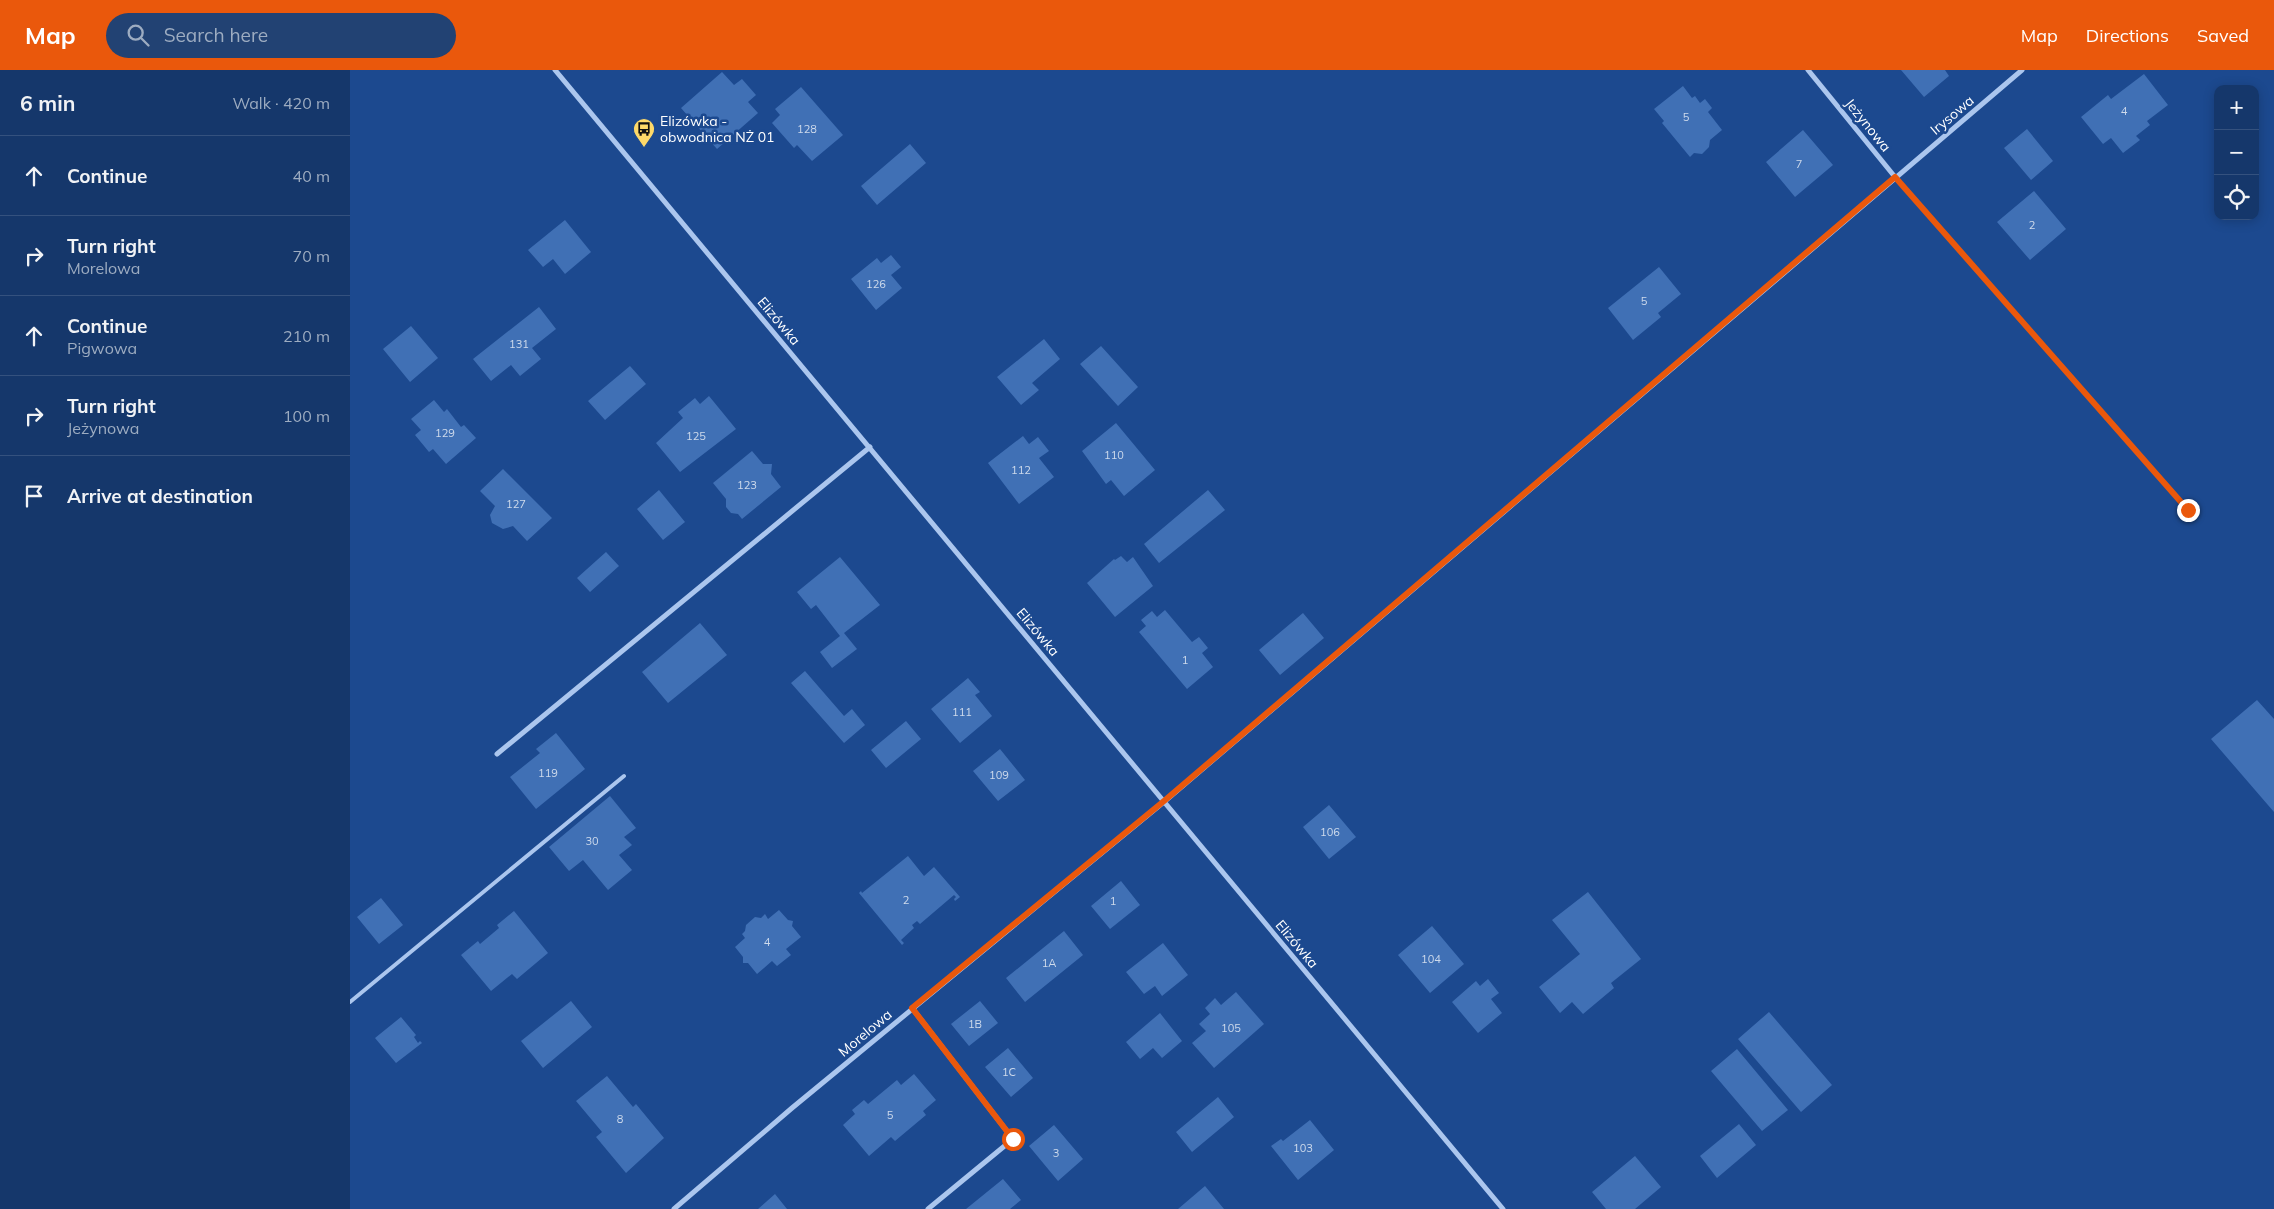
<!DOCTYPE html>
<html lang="en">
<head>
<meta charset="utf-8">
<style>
	:root { --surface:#15376b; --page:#224273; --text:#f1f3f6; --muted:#9dacc1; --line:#34517e; --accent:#ea580c }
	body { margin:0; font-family:Mulish,sans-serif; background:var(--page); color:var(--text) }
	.controls { position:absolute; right:15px; top:15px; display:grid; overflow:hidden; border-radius:10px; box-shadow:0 2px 12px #0003 }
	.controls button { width:45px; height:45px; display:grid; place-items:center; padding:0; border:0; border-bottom:1px solid var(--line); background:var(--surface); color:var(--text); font:25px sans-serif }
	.stop { position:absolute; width:15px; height:15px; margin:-11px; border:4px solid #ea580c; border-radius:50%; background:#fff }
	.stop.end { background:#ea580c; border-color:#fff; box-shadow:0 1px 5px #0008 }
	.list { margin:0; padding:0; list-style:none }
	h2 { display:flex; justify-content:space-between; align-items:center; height:65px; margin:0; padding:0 20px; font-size:21px }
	h2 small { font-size:16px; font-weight:400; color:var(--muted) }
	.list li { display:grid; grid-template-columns:32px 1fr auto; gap:15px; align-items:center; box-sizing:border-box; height:80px; padding:0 20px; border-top:1px solid var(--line) }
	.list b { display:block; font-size:19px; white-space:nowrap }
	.list p { margin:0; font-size:16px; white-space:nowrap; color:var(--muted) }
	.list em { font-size:16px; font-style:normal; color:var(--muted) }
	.icon { flex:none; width:28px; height:28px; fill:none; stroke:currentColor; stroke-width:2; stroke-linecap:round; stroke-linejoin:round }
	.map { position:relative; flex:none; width:1924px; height:1139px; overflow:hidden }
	header { display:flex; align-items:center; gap:30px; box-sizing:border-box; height:70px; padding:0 25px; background:var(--accent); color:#fff }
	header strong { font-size:24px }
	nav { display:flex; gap:28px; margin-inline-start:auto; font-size:18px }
	.search { width:350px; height:45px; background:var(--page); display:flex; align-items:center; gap:12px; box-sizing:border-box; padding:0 18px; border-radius:28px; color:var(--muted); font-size:19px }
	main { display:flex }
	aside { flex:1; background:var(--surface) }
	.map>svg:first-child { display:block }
</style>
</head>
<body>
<header>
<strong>Map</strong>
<div class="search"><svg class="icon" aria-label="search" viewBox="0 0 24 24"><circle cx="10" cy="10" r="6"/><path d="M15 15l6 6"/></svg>Search here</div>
<nav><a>Map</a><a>Directions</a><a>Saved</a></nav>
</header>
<main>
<aside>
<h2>6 min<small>Walk · 420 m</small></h2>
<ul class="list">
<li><svg class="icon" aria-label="ahead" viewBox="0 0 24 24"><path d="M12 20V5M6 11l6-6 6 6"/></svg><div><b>Continue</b></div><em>40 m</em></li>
<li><svg class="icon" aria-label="right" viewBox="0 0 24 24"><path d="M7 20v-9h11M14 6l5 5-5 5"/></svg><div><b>Turn right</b><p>Morelowa</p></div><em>70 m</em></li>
<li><svg class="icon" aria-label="ahead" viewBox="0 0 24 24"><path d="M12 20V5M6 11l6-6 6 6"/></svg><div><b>Continue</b><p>Pigwowa</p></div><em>210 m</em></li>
<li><svg class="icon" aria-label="right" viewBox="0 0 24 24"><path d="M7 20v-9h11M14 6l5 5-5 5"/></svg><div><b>Turn right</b><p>Jeżynowa</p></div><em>100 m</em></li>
<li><svg class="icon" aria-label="arrive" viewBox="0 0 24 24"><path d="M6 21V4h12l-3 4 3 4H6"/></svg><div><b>Arrive at destination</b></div></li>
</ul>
</aside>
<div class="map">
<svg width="1924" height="1139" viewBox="0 0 1924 1139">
	<rect width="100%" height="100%" fill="#1c498f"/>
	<path fill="#4070b5" d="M1551,0H1595L1599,6L1574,27Z
		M372,2L384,15L392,9L406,25L398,32L408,43L367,79L331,38Z
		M1794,4L1818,35L1797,51L1800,55L1786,66L1790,70L1773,83L1761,68L1753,74L1731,47L1758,25L1761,29Z
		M1333,16L1342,28L1345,26L1350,33L1355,29L1362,38L1358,42L1372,60L1360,70L1359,77L1352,84L1344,83L1340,87L1312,53L1314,51L1304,39Z
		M451,17L493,65L462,91L447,75L444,78L422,53L430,45L425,39Z
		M1677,59L1703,91L1681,110L1654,78Z
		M1453,60L1483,95L1445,127L1416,92Z
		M560,74L576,93L527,135L511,116Z
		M1684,121L1716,159L1680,190L1647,152Z
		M215,150L241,182L215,204L203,189L193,197L178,180Z
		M541,185L551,197L541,205L552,218L526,240L501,209L527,188L531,193Z
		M1309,197L1331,224L1308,243L1311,247L1283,270L1258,238Z
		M189,237L206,259L182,278L191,289L170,306L161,295L141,311L123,289Z
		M61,256L88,288L60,312L33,279Z
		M694,269L710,289L682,313L689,320L671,335L647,307Z
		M751,276L788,317L768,336L730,294Z
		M280,296L296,314L255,350L238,331Z
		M359,326L386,359L330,402L306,373L333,348L328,342L345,328L350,334Z
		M84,330L94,342L97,339L111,357L114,355L126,368L96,394L83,379L79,382L65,365L71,360L61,349Z
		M766,353L805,400L774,426L761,410L756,414L732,381Z
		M673,366L679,374L688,367L699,381L689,388L704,407L669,434L638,393Z
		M402,381L413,394H422L421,404L431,417L392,449L388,444L381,443L376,437V429L363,413Z
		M153,399L202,448L177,471L163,456L153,459L142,453L140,445L145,436L130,421Z
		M309,420L335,452L313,470L287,439Z
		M858,420L875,440L809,493L794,474Z
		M256,482L269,496L240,522L227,508Z
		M771,486L777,492L783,487L803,516L765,547L737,513L764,489L765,490Z
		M490,487L530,535L494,563L507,579L482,598L470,582L490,566L466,535L461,539L447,522Z
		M815,540L842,572L849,567L858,578L852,583L863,597L837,619L789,562L796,556L791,550L802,541L807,547Z
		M953,543L974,568L930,605L909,580Z
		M350,553L377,585L318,633L292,602Z
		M455,601L494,646L502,639L515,655L494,673L441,613Z
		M618,608L630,622L625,625L642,646L610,673L581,639Z
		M1907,630L1924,649V742L1861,669Z
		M556,651L571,669L536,698L521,680Z
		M206,663L235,699L186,739L160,707L190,683L186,679Z
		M650,679L675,710L648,731L623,701Z
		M260,726L286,758L274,767L282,775L269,785L282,800L258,820L233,790L219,801L199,777Z
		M979,735L1006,767L979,789L953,757Z
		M558,786L574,806L584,797L610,827L605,831L604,829L606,827L604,825L570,854L567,851L562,855L564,858L551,870L554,873L552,875L509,823L511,821L512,823Z
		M771,811L790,835L760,859L741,836Z
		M1238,822L1291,889L1261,913L1264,918L1233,944L1222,932L1210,943L1189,917L1230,884L1202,850Z
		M31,828L53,855L29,874L7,847Z
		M429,840L438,850L443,851L442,856L451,867L436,879L441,885L427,896L422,891L407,904L398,893H393V887L385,877L395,868L392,864L395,861L396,855L405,847L411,848L415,844L418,849Z
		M164,841L198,883L167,909L162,904L141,921L111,885L128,871L130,874L149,858L147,855Z
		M1082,856L1114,894L1080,923L1048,885Z
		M714,861L733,885L675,932L656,908Z
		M813,873L838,905L812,926L805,916L794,924L776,902Z
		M1138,909L1149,923L1141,929L1152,943L1128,963L1102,932L1126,911L1130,916Z
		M886,922L914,954L864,998L842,973L856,961L849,954L860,944L855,938L865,928L871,935Z
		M221,931L242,957L193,998L171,971Z
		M630,931L648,953L619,976L601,954Z
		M1419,942L1482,1015L1451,1042L1388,969Z
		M810,943L832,971L812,988L803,978L790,989L776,972Z
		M51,947L66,965L64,967L68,973L70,971L72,973L46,993L25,968Z
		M658,978L683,1008L661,1027L635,997Z
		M1387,979L1438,1040L1412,1061L1361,1001Z
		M564,1004L586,1030L573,1041L576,1045L545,1071L541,1067L519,1086L493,1055L505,1044L502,1040L514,1030L518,1034L547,1010L551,1015Z
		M257,1006L283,1037L286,1034L314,1068L276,1103L246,1067L252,1062L226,1031Z
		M868,1027L884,1047L842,1082L826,1062Z
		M960,1050L984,1080L948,1110L921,1076L931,1069L933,1071Z
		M1389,1054L1406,1075L1367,1108L1350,1086Z
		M704,1055L733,1089L708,1111L679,1076Z
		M1285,1086L1311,1117L1285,1139H1256L1242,1122Z
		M653,1109L671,1130L660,1139H616Z
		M855,1116L874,1139H828Z
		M425,1124L437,1139H408Z"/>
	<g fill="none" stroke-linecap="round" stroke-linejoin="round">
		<path stroke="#abc6ee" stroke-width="3" stroke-dasharray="2.5 4" stroke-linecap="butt" d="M1558,121L1838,440"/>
		<path stroke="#abc6ee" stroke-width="4" d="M0,932L274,706"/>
		<path stroke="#abc6ee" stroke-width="5" d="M205,0L1153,1139
			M1458,0L1545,107
			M147,684L520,377
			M562,938L663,1069L578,1139
			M324,1139L442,1038L815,731L1672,0"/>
	</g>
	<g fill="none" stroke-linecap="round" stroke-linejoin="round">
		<path stroke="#ea580c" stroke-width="6" d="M663,1069L562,938L814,731L1545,107L1838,440"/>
	</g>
	<defs>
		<g id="bus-pin" transform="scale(1.125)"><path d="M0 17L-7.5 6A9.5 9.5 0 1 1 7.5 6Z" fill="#fed969" stroke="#1c498f"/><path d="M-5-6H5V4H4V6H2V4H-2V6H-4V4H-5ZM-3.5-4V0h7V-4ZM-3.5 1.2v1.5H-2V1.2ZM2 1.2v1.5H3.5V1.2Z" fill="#111"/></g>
	</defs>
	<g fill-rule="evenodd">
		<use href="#bus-pin" x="294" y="59"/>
	</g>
	<g text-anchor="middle" stroke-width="5" stroke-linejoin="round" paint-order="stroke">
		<g font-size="11" fill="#cfdbec">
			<text x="1774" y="45">4</text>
			<text x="1336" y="51">5</text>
			<text x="457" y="63">128</text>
			<text x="1449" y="98">7</text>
			<text x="1682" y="159">2</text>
			<text x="526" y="218">126</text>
			<text x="1294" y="235">5</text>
			<text x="169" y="278">131</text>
			<text x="95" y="367">129</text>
			<text x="346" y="370">125</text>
			<text x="764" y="389">110</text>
			<text x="671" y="404">112</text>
			<text x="397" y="419">123</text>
			<text x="166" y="438">127</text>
			<text x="835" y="594">1</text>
			<text x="612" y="646">111</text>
			<text x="198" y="707">119</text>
			<text x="649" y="709">109</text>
			<text x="980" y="766">106</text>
			<text x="242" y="775">30</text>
			<text x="556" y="834">2</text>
			<text x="763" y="835">1</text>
			<text x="417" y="876">4</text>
			<text x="1081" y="893">104</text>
			<text x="699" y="897">1A</text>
			<text x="625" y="958">1B</text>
			<text x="881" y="962">105</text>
			<text x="659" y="1006">1C</text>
			<text x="540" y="1049">5</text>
			<text x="270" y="1053">8</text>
			<text x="953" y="1082">103</text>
			<text x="706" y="1087">3</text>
		</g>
		<g font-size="14" fill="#fff" stroke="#1c498f">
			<text transform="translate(1602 45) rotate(-40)" y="5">Irysowa</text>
			<text transform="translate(1518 55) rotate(51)" y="5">Jeżynowa</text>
			<text transform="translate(429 251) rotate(50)" y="5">Elizówka</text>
			<text transform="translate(688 562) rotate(50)" y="5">Elizówka</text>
			<text transform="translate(947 874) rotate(50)" y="5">Elizówka</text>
			<text transform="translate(515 963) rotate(-40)" y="5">Morelowa</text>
		</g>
		<g font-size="14" fill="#fff" stroke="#1c498f" text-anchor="start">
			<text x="310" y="56">Elizówka -<tspan x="310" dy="16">obwodnica NŻ 01</tspan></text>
		</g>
	</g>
</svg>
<div class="controls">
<button>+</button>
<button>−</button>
<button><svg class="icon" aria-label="locate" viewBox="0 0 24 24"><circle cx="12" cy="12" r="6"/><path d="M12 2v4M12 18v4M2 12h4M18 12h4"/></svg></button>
</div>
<div class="stop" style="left:663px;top:1069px"></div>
<div class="stop end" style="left:1838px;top:440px"></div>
</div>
</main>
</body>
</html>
